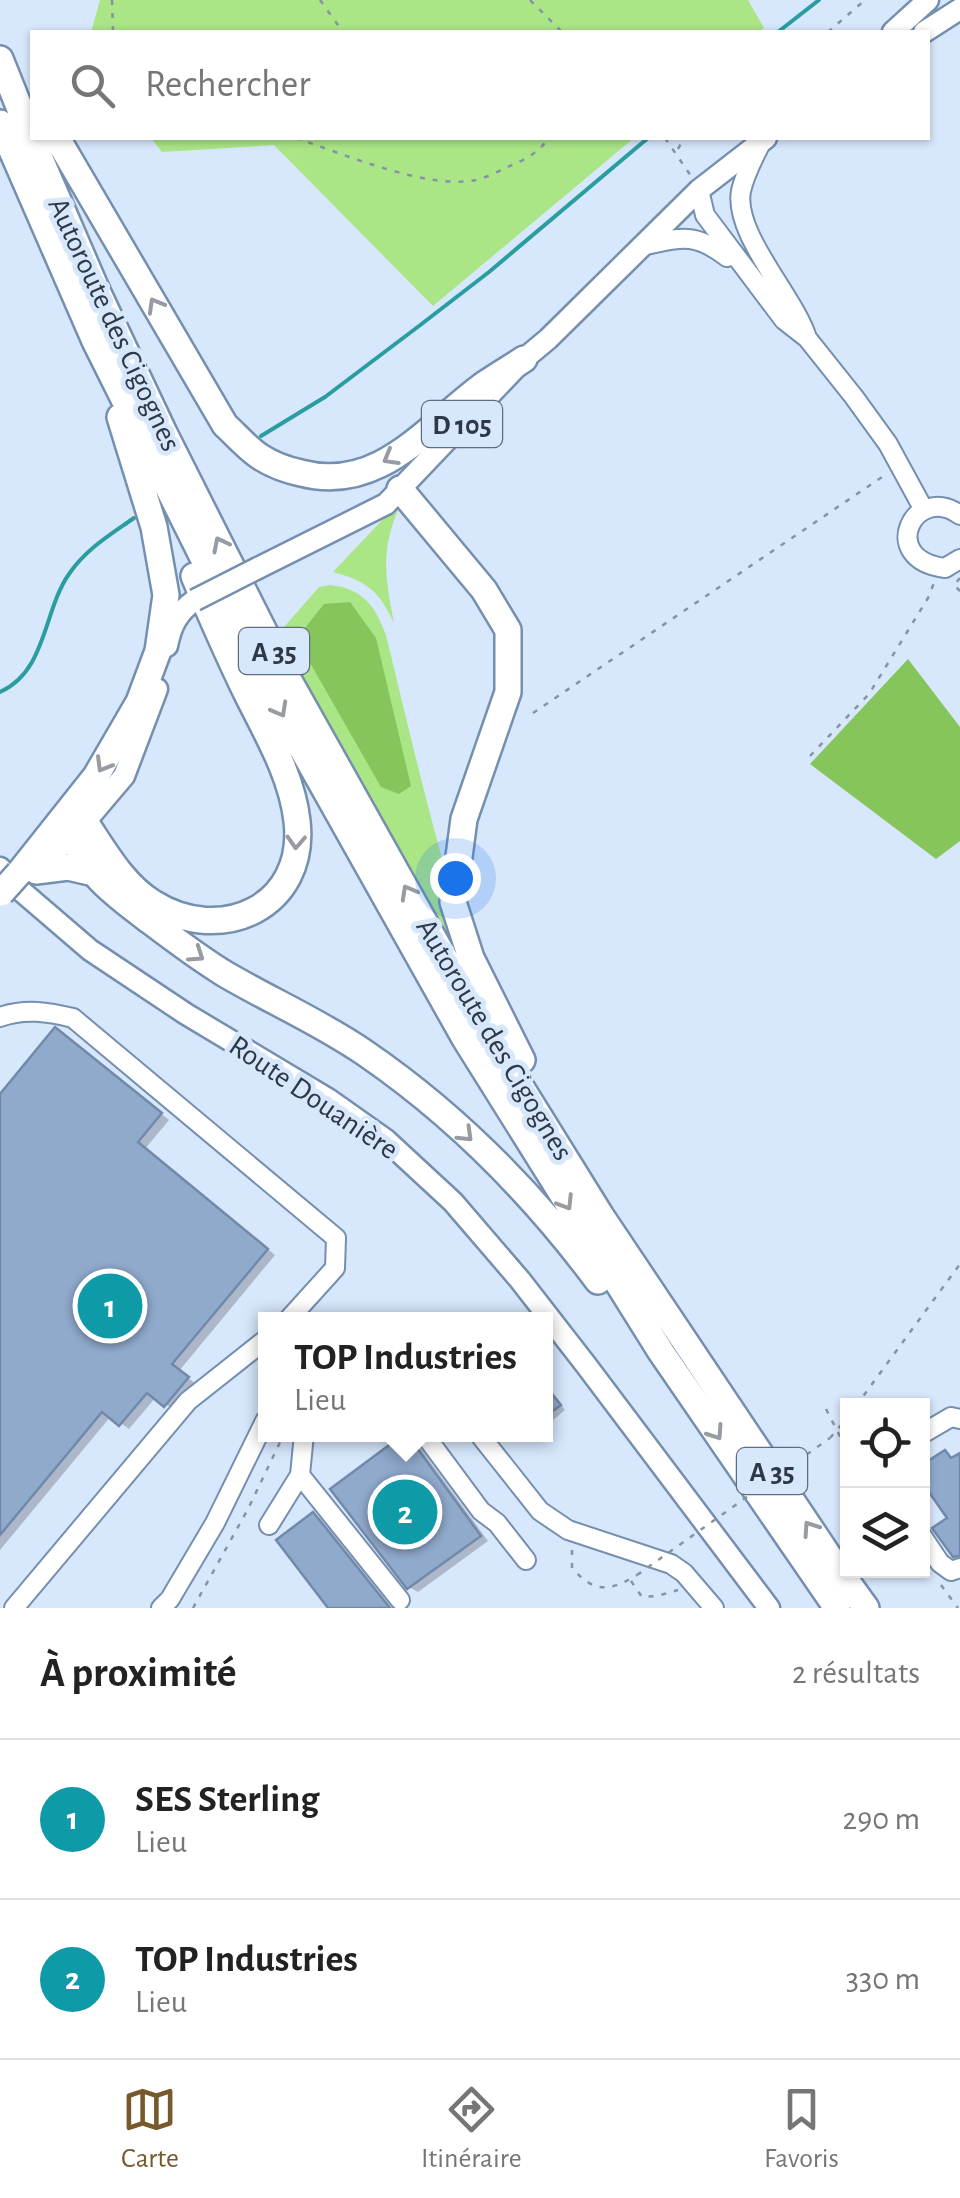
<!DOCTYPE html>
<html lang="fr">
<head>
<meta charset="utf-8">
<style>
	:root { --surface:#fff; --page:#f6f6f6; --text:#222; --muted:#767676; --line:#e0e0e0; --accent:#77592d }
	body { margin:0; font-family:"Alegreya Sans",sans-serif; background:var(--page); color:var(--text) }
	.controls { position:absolute; right:30px; bottom:30px; display:grid; overflow:hidden; border-radius:0px; box-shadow:0 2px 8px #0004 }
	.controls button { width:90px; height:90px; display:grid; place-items:center; padding:0; border:0; border-bottom:2px solid var(--line); background:var(--surface); color:var(--text); font:50px sans-serif }
	.you { position:absolute; left:455px; top:878px; width:35px; height:35px; margin:-25px; border:8px solid #fff; border-radius:50%; background:#1a73e8; box-shadow:0 0 0 15px #1a73e833 }
	.badge { display:grid; place-items:center; width:65px; height:65px; border-radius:50%; background:var(--accent); color:#fff; font-size:32px; font-weight:700 }
	.pin { position:absolute; translate:-50% -50%; border:5px solid #fff; box-shadow:0 2px 10px #0006 }
	.popup { position:absolute; left:258px; top:1312px; width:295px; height:130px; box-sizing:border-box; display:grid; place-content:center; border-radius:0px; background:var(--surface); filter:drop-shadow(0 2px 8px #0005); font-size:32px; white-space:nowrap; color:var(--muted) }
	.popup b { font-size:38px; color:var(--text) }
	.popup::after { content:''; position:absolute; left:50%; top:100%; margin-left:-20px; border:20px solid transparent; border-top-color:var(--surface) }
	.list { margin:0; padding:0; list-style:none }
	h2 { display:flex; justify-content:space-between; align-items:center; height:130px; margin:0; padding:0 40px; font-size:42px }
	h2 small { font-size:32px; font-weight:400; color:var(--muted) }
	.list li { display:grid; grid-template-columns:65px 1fr auto; gap:30px; align-items:center; box-sizing:border-box; height:160px; padding:0 40px; border-top:2px solid var(--line) }
	.list b { display:block; font-size:38px; white-space:nowrap }
	.list p { margin:0; font-size:32px; white-space:nowrap; color:var(--muted) }
	.list em { font-size:32px; font-style:normal; color:var(--muted) }
	.icon { flex:none; width:55px; height:55px; fill:none; stroke:currentColor; stroke-width:2; stroke-linecap:round; stroke-linejoin:round }
	.map { position:relative; flex:none; width:960px; height:1608px; overflow:hidden }
	.search { position:absolute; background:var(--surface); box-shadow:0 2px 8px #0004; left:30px; right:30px; top:30px; height:110px; display:flex; align-items:center; gap:25px; box-sizing:border-box; padding:0 35px; border-radius:0px; color:var(--muted); font-size:38px }
	.sheet { height:450px; background:var(--surface) }
	nav { display:flex; justify-content:space-around; align-items:center; box-sizing:border-box; height:140px; border-top:2px solid var(--line); background:var(--surface); font-size:28px; color:var(--muted) }
	nav a { display:grid; justify-items:center; gap:5px }
	nav .on { color:var(--accent) }
	.map>svg:first-child { display:block }
</style>
</head>
<body>
<div class="map">
<svg width="960" height="1608" viewBox="0 0 960 1608">
	<rect width="100%" height="100%" fill="#d7e7fc"/>
	<path fill="#aae586" d="M100,0H748L764,28L758,32H91Z
		M151,138H634L433,306L274,145L162,152Z
		M404,497C380,546 384,571 394,623C379,591 367,581 333,572Z
		M330,585C364,589 375,606 386,635C417,764 447,893 492,1018L278,634L319,587Z"/>
	<path fill="#85c55c" d="M350,602L376,638L411,786L399,794L381,787L305,654V628L324,604Z
		M908,659L960,727V841L936,859L810,764Z"/>
	<path fill="#0003" d="M57,1030L169,1120L145,1149L275,1255L179,1371L196,1384L174,1410L156,1397L129,1429L111,1416L0,1550V1098Z
		M545,1384L565,1410L545,1427Z
		M406,1436L415,1441L488,1541L418,1592L409,1587Z
		M314,1515L320,1518L392,1608H332Z"/>
	<g fill="none" stroke-linecap="round" stroke-linejoin="round">
		<path stroke="#2a9da0" stroke-width="4" d="M778,32L819,0
			M261,436L325,397L419,326L489,272L648,138
			M0,692C47,671 43,611 69,574C86,549 110,535 134,518"/>
	</g>
	<path fill="#90aacc" stroke="#718aaa" stroke-width="2.5" d="M55,1027L162,1113L138,1142L268,1249L172,1364L189,1377L164,1407L147,1393L119,1426L102,1412L0,1535V1094Z
		M545,1385L561,1405L545,1417Z
		M404,1434H407L481,1536L407,1589L330,1489Z
		M945,1450L951,1458L960,1453V1556L953,1557L932,1528L947,1518L922,1482V1465Z
		M313,1512L390,1608H328L276,1540Z"/>
	<g fill="none" stroke-linecap="round" stroke-linejoin="round">
		<g stroke="#758faf" stroke-width="22">
			<path id="minor" d="M762,141C754,157 745,173 741,191C733,234 794,296 807,338
				M699,190L705,215L784,320L807,338L854,397L888,444L924,510
				M641,246C680,238 693,231 727,257
				M960,515C915,482 876,559 945,568L960,559
				M0,1017C25,1008 49,1012 73,1018L336,1238L335,1268L288,1320
				M304,1434L300,1475L400,1600
				M424,1434L481,1511L497,1523L526,1560
				M479,1434L540,1511L568,1530L671,1564L684,1573L714,1608
				M922,1434L951,1417L960,1419
				M269,1525L300,1475
				M922,1536L940,1563L951,1571L960,1568
				M14,1608L188,1401L265,1340
				M161,1608L170,1599L215,1523L265,1421"/>
		</g>
		<g stroke="#758faf" stroke-width="25">
			<path id="major" d="M893,32L928,0
				M924,32L960,9
				M258,568L386,504L524,359L548,339L699,190L766,138
				M167,646C171,625 178,612 195,600
				M0,868L12,883L90,950L186,1014L328,1099L386,1140L453,1202L520,1280L586,1365L769,1608
				M36,871L85,822L124,776L157,689"/>
		</g>
		<g stroke="#758faf" stroke-width="30">
			<path id="highway" d="M0,59L38,154L97,291L164,433L287,677L481,1023L601,1216L830,1558L866,1608
				M0,123L95,341L268,688L464,1037L661,1352L837,1608
				M57,138L225,425C236,435 246,447 259,456C271,464 287,470 301,473C380,494 428,425 485,384C498,375 512,367 524,359
				M400,489L484,590L508,630V692L464,819L453,902L471,958L522,1060
				M85,822C104,850 123,885 153,903C221,946 307,907 297,821C292,776 267,734 247,694C228,655 211,616 194,576
				M75,831C75,867 123,901 150,921C175,940 199,958 225,974C271,1001 320,1022 365,1053C454,1114 533,1194 598,1281
				M36,871L68,867L94,873
				M19,873L96,776L139,702L158,651L166,595L154,527L120,417"/>
		</g>
		<path stroke="#8693a5" stroke-width="2.5" stroke-dasharray="5 8" stroke-linecap="butt" d="M112,0L113,32
			M320,0L343,32
			M530,0L562,32
			M828,32L865,0
			M296,138C344,154 427,190 476,180C488,177 501,170 512,165C526,159 541,151 548,138
			M665,138L691,176
			M678,149L684,138
			M960,578L954,585L960,591
			M533,713L888,473
			M810,756L869,694L928,598L934,583
			M856,1406L960,1264
			M826,1409L848,1452
			M830,1438L848,1417
			M572,1550V1568C594,1593 609,1592 637,1575
			M631,1581L642,1597L657,1596L678,1590
			M941,1585L958,1608
			M193,1608L248,1509L284,1434"/>
		<use href="#minor" stroke="#fff" stroke-width="18"/>
		<use href="#major" stroke="#fff" stroke-width="20"/>
		<use href="#highway" stroke="#fff" stroke-width="25"/>
		<g stroke="#758faf" stroke-width="25" stroke-linecap="butt">
			<path id="major-bridge" d="M195,600L258,568"/>
		</g>
		<g stroke="#758faf" stroke-width="30" stroke-linecap="butt">
			<path id="highway-bridge" d="M1,893L19,873"/>
		</g>
		<path stroke="#8693a5" stroke-width="2.5" stroke-dasharray="5 8" stroke-linecap="butt" d="M637,1575L830,1438"/>
		<use href="#major-bridge" stroke="#fff" stroke-width="20"/>
		<use href="#highway-bridge" stroke="#fff" stroke-width="25"/>
	</g>
	<defs><path id="oneway-chevron" d="M-2-3.5L2.5 0L-2 3.5" fill="none" stroke-width="1.6" stroke-linecap="round" stroke-linejoin="round" transform="scale(2.5)"/></defs>
	<g stroke="#969ca2">
		<use href="#oneway-chevron" transform="translate(155 305) rotate(-120)"/>
		<use href="#oneway-chevron" transform="translate(390 458) rotate(150)"/>
		<use href="#oneway-chevron" transform="translate(220 544) rotate(-117)"/>
		<use href="#oneway-chevron" transform="translate(280 710) rotate(61)"/>
		<use href="#oneway-chevron" transform="translate(103 765) rotate(121)"/>
		<use href="#oneway-chevron" transform="translate(296 842) rotate(93)"/>
		<use href="#oneway-chevron" transform="translate(408 892) rotate(-119)"/>
		<use href="#oneway-chevron" transform="translate(197 955) rotate(34)"/>
		<use href="#oneway-chevron" transform="translate(466 1135) rotate(44)"/>
		<use href="#oneway-chevron" transform="translate(566 1203) rotate(58)"/>
		<use href="#oneway-chevron" transform="translate(716 1433) rotate(56)"/>
		<use href="#oneway-chevron" transform="translate(810 1528) rotate(-124)"/>
	</g>
	<g text-anchor="middle" stroke-width="10" stroke-linejoin="round" paint-order="stroke">
		<g fill="#d7e7fc" stroke="#616c7d" stroke-width="2.5">
			<rect x="422" y="401" width="80" height="46" rx="8"/>
			<rect x="239" y="628" width="70" height="46" rx="8"/>
			<rect x="737" y="1448" width="70" height="46" rx="8"/>
		</g>
		<g font-size="28" font-weight="bold" fill="#2e3846">
			<text x="462" y="434">D 105</text>
			<text x="274" y="661">A 35</text>
			<text x="772" y="1481">A 35</text>
		</g>
		<g font-size="30" fill="#2e3846" stroke="#d7e7fc">
			<text transform="translate(115 324) rotate(65)" y="10">Autoroute des Cigognes</text>
			<text transform="translate(495 1039) rotate(59)" y="10">Autoroute des Cigognes</text>
			<text transform="translate(314 1097) rotate(34)" y="10">Route Douanière</text>
		</g>
	</g>
</svg>
<div class="controls">
<button><svg class="icon" aria-label="locate" viewBox="0 0 24 24"><circle cx="12" cy="12" r="6"/><path d="M12 2v4M12 18v4M2 12h4M18 12h4"/></svg></button>
<button><svg class="icon" aria-label="layers" viewBox="0 0 24 24"><path d="M12 4l9 5-9 5-9-5zM3 14l9 5 9-5"/></svg></button>
</div>
<div class="you"></div>
<div class="pin badge" style="left:110px;top:1306px;background:#0f9aa8">1</div>
<div class="pin badge" style="left:405px;top:1512px;background:#0f9aa8">2</div>
<div class="popup"><b>TOP Industries</b>Lieu</div>
<div class="search"><svg class="icon" aria-label="search" viewBox="0 0 24 24"><circle cx="10" cy="10" r="6"/><path d="M15 15l6 6"/></svg>Rechercher</div>
</div>
<section class="sheet">
<h2>À proximité<small>2 résultats</small></h2>
<ul class="list">
<li><span class="badge" style="background:#0f9aa8">1</span><div><b>SES Sterling</b><p>Lieu</p></div><em>290 m</em></li>
<li><span class="badge" style="background:#0f9aa8">2</span><div><b>TOP Industries</b><p>Lieu</p></div><em>330 m</em></li>
</ul>
</section>
<nav>
<a class="on"><svg class="icon" aria-label="map" viewBox="0 0 24 24"><path d="M3 6l6-2 6 2 6-2v14l-6 2-6-2-6 2zM9 4v14M15 6v14"/></svg>Carte</a>
<a><svg class="icon" aria-label="directions" viewBox="0 0 24 24"><path d="M12 3l9 9-9 9-9-9zM9 14v-3h6M13 9l2 2-2 2"/></svg>Itinéraire</a>
<a><svg class="icon" aria-label="saved" viewBox="0 0 24 24"><path d="M7 4h10v16l-5-4-5 4z"/></svg>Favoris</a>
</nav>
</body>
</html>
